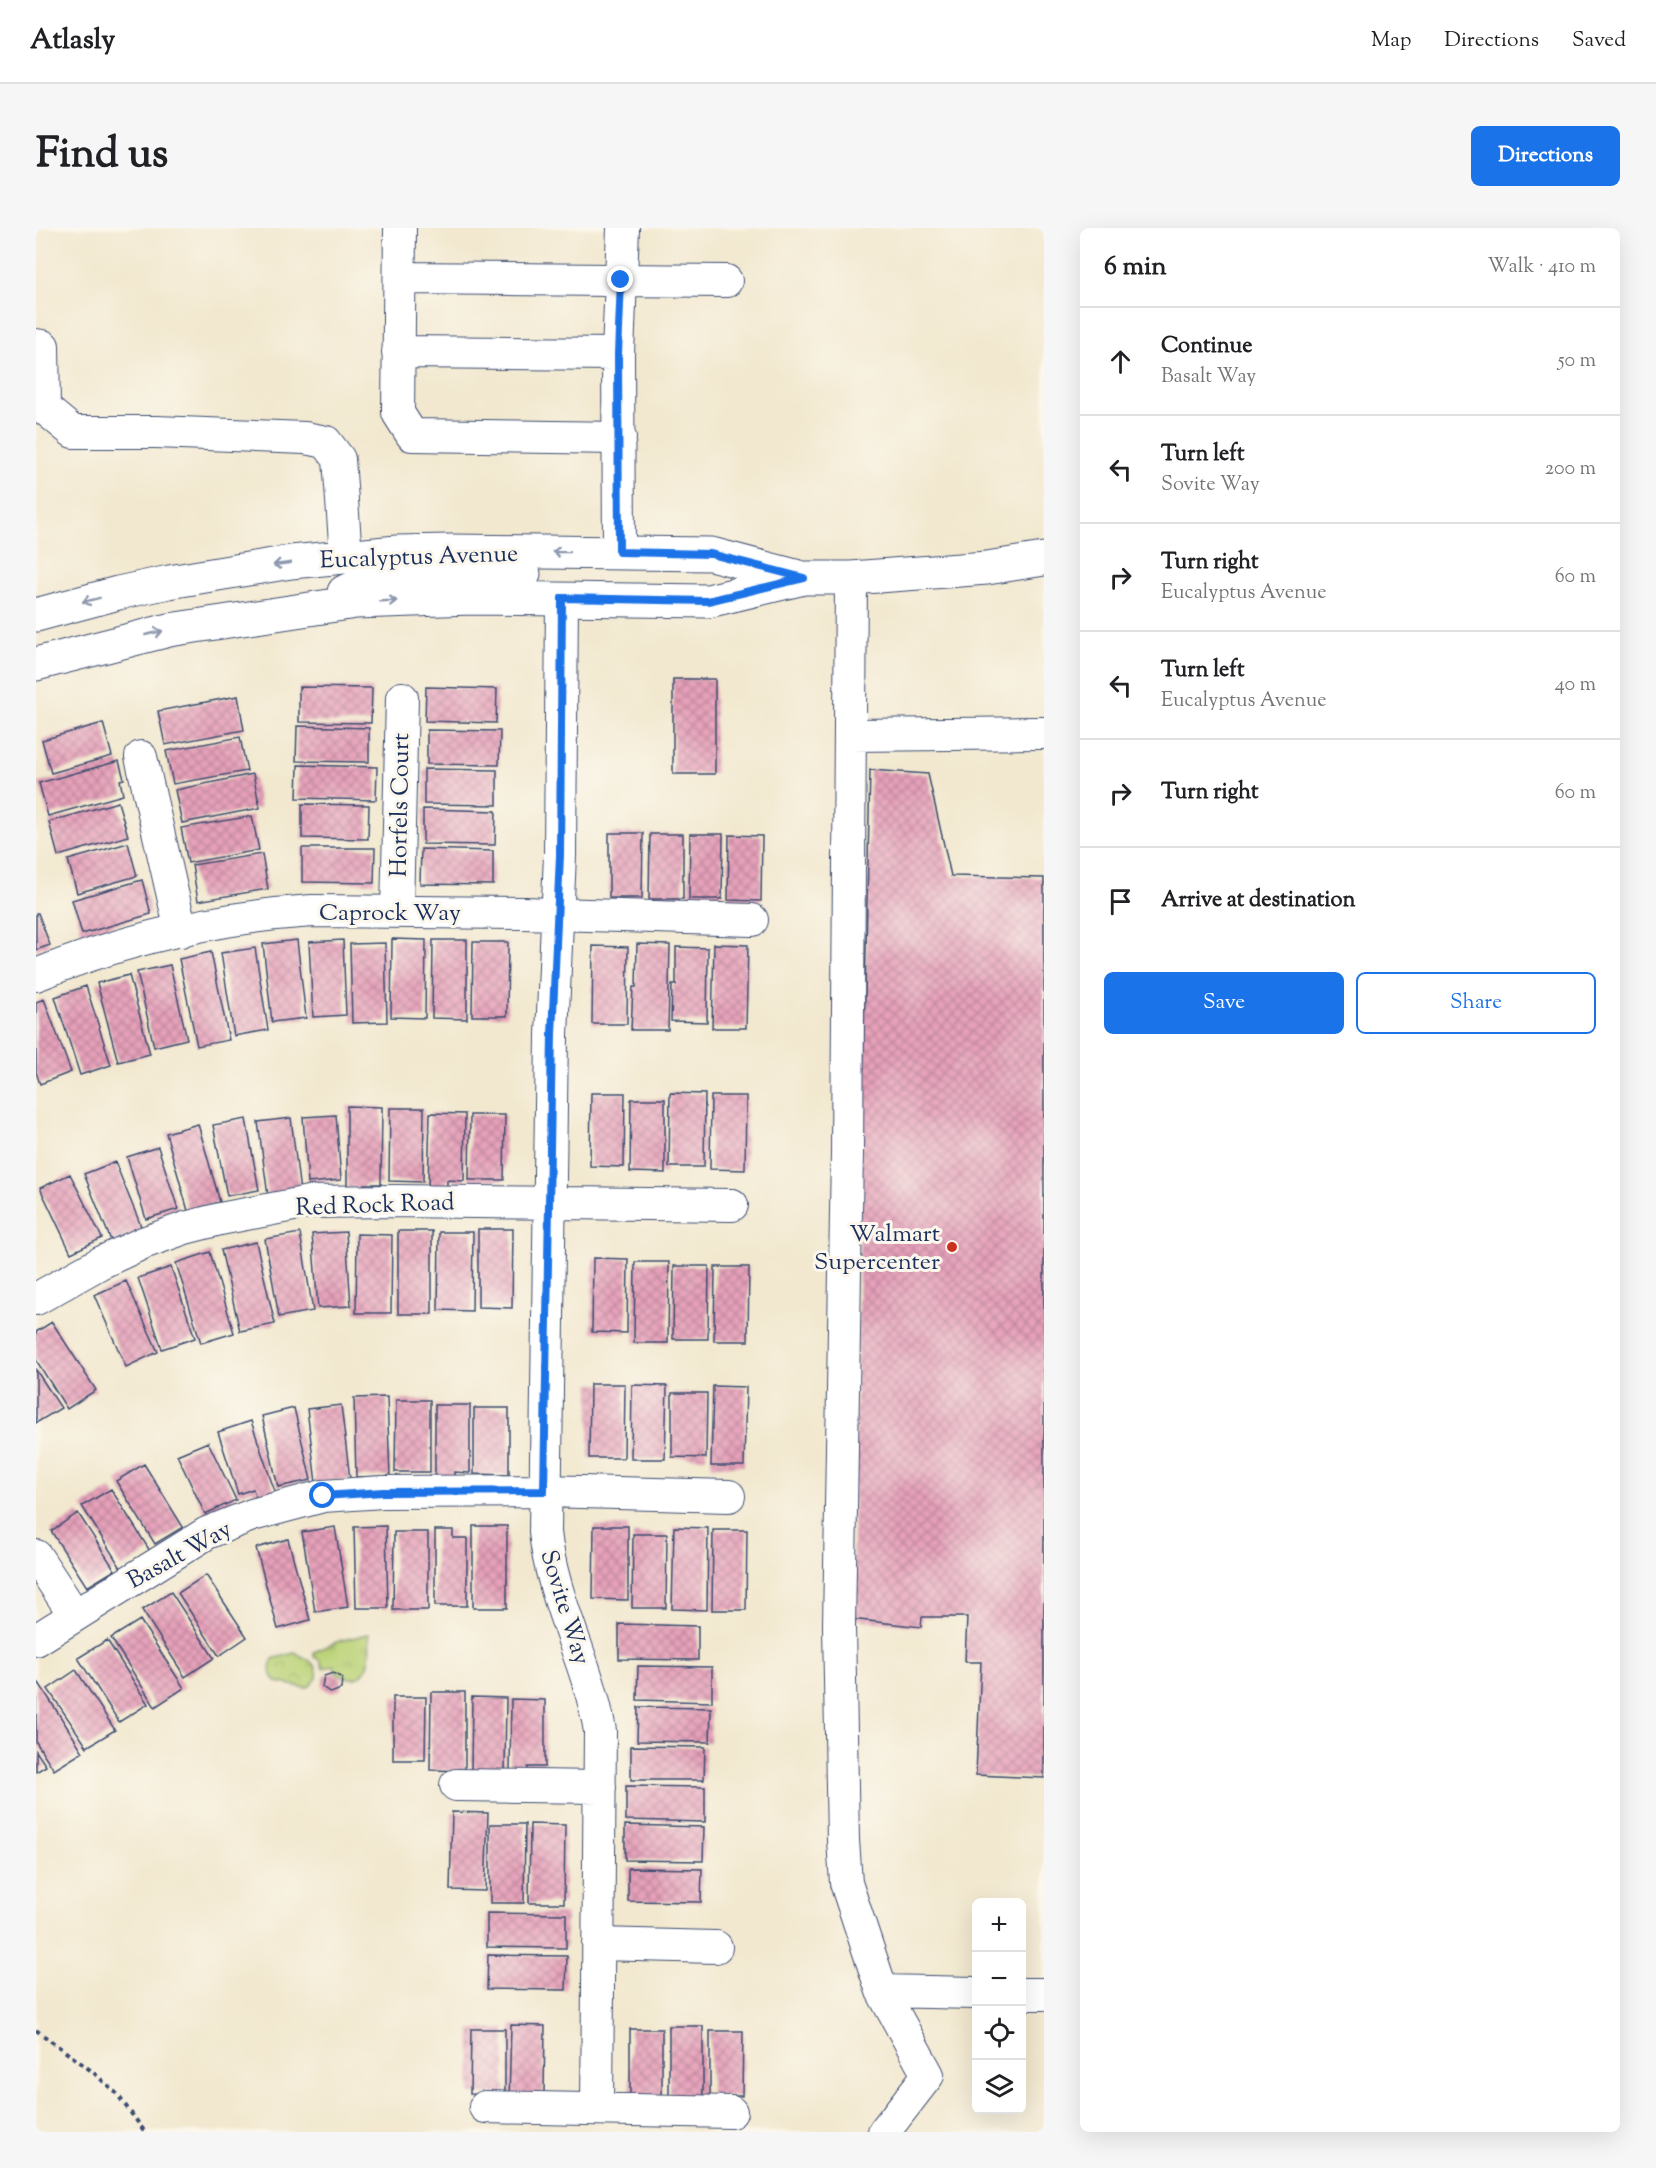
<!DOCTYPE html>
<html lang="en">
<head>
<meta charset="utf-8">
<style>
	:root { --surface:#fff; --page:#f6f6f6; --text:#202124; --muted:#757577; --line:#e0e0e0; --accent:#1a73e8 }
	body { margin:0; font-family:"Sorts Mill Goudy",serif; background:var(--page); color:var(--text) }
	.controls { position:absolute; right:18px; bottom:18px; display:grid; overflow:hidden; border-radius:9px; box-shadow:0 6px 24px #0002 }
	.controls button { width:54px; height:54px; display:grid; place-items:center; padding:0; border:0; border-bottom:2px solid var(--line); background:var(--surface); color:var(--text); font:30px sans-serif }
	.stop { position:absolute; width:18px; height:18px; margin:-14px; border:4px solid #1a73e8; border-radius:50%; background:#fff }
	.stop.end { background:#1a73e8; border-color:#fff; box-shadow:0 2px 6px #0008 }
	.list { margin:0; padding:0; list-style:none }
	h2 { display:flex; justify-content:space-between; align-items:center; height:78px; margin:0; padding:0 24px; font-size:26px }
	h2 small { font-size:20px; font-weight:400; color:var(--muted) }
	.list li { display:grid; grid-template-columns:39px 1fr auto; gap:18px; align-items:center; box-sizing:border-box; height:108px; padding:0 24px; border-top:2px solid var(--line) }
	.list b { display:block; font-size:22px; white-space:nowrap }
	.list p { margin:0; font-size:20px; white-space:nowrap; color:var(--muted) }
	.list em { font-size:20px; font-style:normal; color:var(--muted) }
	.actions { display:flex; gap:12px; padding:18px 24px }
	.actions a { flex:1; padding:14px 0; border:2px solid var(--accent); border-radius:9px; text-align:center; font-size:21px; color:var(--accent) }
	.actions .main { background:var(--accent); color:#fff }
	.icon { flex:none; width:33px; height:33px; fill:none; stroke:currentColor; stroke-width:2; stroke-linecap:round; stroke-linejoin:round }
	.map { position:relative; flex:none; width:1008px; height:1904px; overflow:hidden; border-radius:9px }
	header { display:flex; align-items:center; gap:36px; box-sizing:border-box; height:84px; padding:0 30px; background:var(--surface); border-bottom:2px solid var(--line) }
	header strong { font-size:28px }
	nav { display:flex; gap:33px; margin-inline-start:auto; font-size:21px }
	.intro { display:flex; align-items:center; justify-content:space-between; box-sizing:border-box; height:144px; padding:0 36px }
	h1 { margin:0; font-size:42px }
	.button { padding:15px 27px; border-radius:9px; background:var(--accent); color:#fff; font-size:21px; font-weight:700 }
	main { display:flex; gap:36px; padding:0 36px }
	aside { flex:1; background:var(--surface); border-radius:9px; box-shadow:0 6px 24px #0002 }
	.map>svg:first-child { display:block }
</style>
</head>
<body>
<header>
<strong>Atlasly</strong>
<nav><a>Map</a><a>Directions</a><a>Saved</a></nav>
</header>
<div class="intro"><h1>Find us</h1><a class="button">Directions</a></div>
<main>
<div class="map">
<svg width="1008" height="1904" viewBox="0 0 1008 1904">
	<defs>
		<pattern id="grass-tufts" width="24" height="20" patternUnits="userSpaceOnUse" patternTransform="scale(1.5)"><rect width="24" height="20" fill="#bcd378"/><path d="M3 7l-1-3M5 7V3M7 7l1-3M15 17l-1-3M17 17v-4M19 17l1-3" fill="none" stroke="#a1b56a"/></pattern>
		<pattern id="park-crowns" width="20" height="18" patternUnits="userSpaceOnUse" patternTransform="scale(1.5)"><rect width="20" height="18" fill="#bcd378"/><path d="M2 6a3 3 0 1 1 6 0M12 15a3 3 0 1 1 6 0" fill="none" stroke="#a1b56a"/></pattern>
		<pattern id="building-cross-hatch" width="8" height="8" patternUnits="userSpaceOnUse" patternTransform="scale(1.5)"><rect width="8" height="8" fill="#e7a1ba"/><path d="M0 0l8 8M0 8l8-8" fill="none" stroke="#ba849a"/></pattern>
	</defs>
	<rect width="100%" height="100%" fill="#fbf7ec"/>
	<filter id="ink" filterUnits="userSpaceOnUse"><feTurbulence type="fractalNoise" baseFrequency=".0167" numOctaves="2"/><feDisplacementMap in="SourceGraphic" scale="12" xChannelSelector="R" yChannelSelector="G"/><feConvolveMatrix kernelMatrix="1 2 1 2 8 2 1 2 1" color-interpolation-filters="sRGB"/></filter>
	<filter id="wash" filterUnits="userSpaceOnUse"><feTurbulence type="fractalNoise" baseFrequency=".008" numOctaves="4" result="noise"/><feDisplacementMap in="SourceGraphic" scale="24" xChannelSelector="R" yChannelSelector="G"/><feGaussianBlur stdDeviation="1.35" result="paint"/><feColorMatrix in="noise" values="0 0 0 0 0 0 0 0 0 0 0 0 0 0 0 0 0 1.4 0 .05"/><feComposite in="paint" operator="in"/></filter>
	<g filter="url(#wash)">
		<rect width="100%" height="100%" fill="#f2e8cf"/>
		<path fill="url(#grass-tufts)" stroke="#6c816b" stroke-width="1.5" d="M333,1406C335,1429 334,1463 300,1445L298,1438L287,1440L284,1432L278,1429V1424L303,1413Z"/>
		<path fill="url(#park-crowns)" stroke="#6c816b" stroke-width="1.5" d="M258,1425C271,1430 283,1436 281,1450L274,1458L270,1460L241,1454C234,1446 232,1441 237,1431Z"/>
		<g id="blocks">
			<path fill="url(#building-cross-hatch)" d="M637,451H679V546H637Z
				M263,459L336,460L335,495L263,494Z
				M390,459L461,461L460,495L389,493Z
				M202,468L208,502L129,517L122,483Z
				M67,495L76,528L15,545L6,512Z
				M261,498L333,500V534L260,533Z
				M391,502L464,503L463,537L391,536Z
				M204,509L211,543L137,556L130,523Z
				M83,533L88,551L84,552L87,567L12,588L3,555Z
				M262,537L341,539L340,572L261,570Z
				M388,541L461,542V577L388,576Z
				M834,542L892,546L915,648L1008,650V1550L940,1547L945,1434H929L931,1389H886L885,1399L815,1391Z
				M217,546L224,580L146,595L139,562Z
				M82,574L92,608L22,628L13,594Z
				M266,576L333,577L332,611L266,610Z
				M387,581L460,583L459,617L387,616Z
				M216,588L223,622L152,635L145,600Z
				M573,605H607L606,670H573Z
				M614,606H647V671H613Z
				M654,606H687L686,671H653Z
				M693,607L726,608L725,673L692,672Z
				M92,615L101,648L41,665L32,632Z
				M266,620H339L338,655L266,654Z
				M385,621L457,623V657L384,656Z
				M226,626L232,661L162,673L156,637Z
				M106,652L115,686L46,706L36,672Z
				M0,685H2L14,717L0,722Z
				M356,711L390,712L389,790L355,789Z
				M261,712L270,790L236,794L227,716Z
				M307,712L310,787L277,789L273,714Z
				M397,712H431V791L396,790Z
				M437,714H472L471,788H436Z
				M349,715L351,794L316,795L314,716Z
				M601,716L634,717L632,802H595L597,759H600Z
				M678,716L712,717L710,800H676Z
				M557,718L592,719L591,796H556Z
				M640,719L672,720L671,794L635,793L636,757H640Z
				M219,720L232,802L198,808L185,725Z
				M175,724L193,812L161,818L143,731Z
				M134,737L151,811L118,819L101,744Z
				M93,747L114,826L82,834L61,755Z
				M50,758L75,837L44,847L19,769Z
				M8,771L35,844L4,856L0,844V774Z
				M555,865H589L588,939L554,938Z
				M634,865L669,866L668,939H633Z
				M675,868H710L709,942L674,941Z
				M595,871H629V945L594,944Z
				M311,878L346,879L345,956H328V961L311,960Z
				M354,880H388L387,954L353,953Z
				M394,885L429,886L428,953L411,952V959H392Z
				M300,887L305,952L272,955L267,889Z
				M434,887H469L468,952H433Z
				M255,890L264,964L232,968L222,894Z
				M210,891L223,962L191,968L177,897Z
				M162,896L184,974L152,983L130,905Z
				M122,919L142,981L110,991L91,929Z
				M79,934L107,1003L76,1015L48,946Z
				M34,946L66,1010L35,1025L4,960Z
				M442,1001H477L476,1080L442,1079Z
				M362,1003H396V1086H362Z
				M310,1004L315,1078L282,1080L276,1006Z
				M403,1004H437L436,1083L402,1082Z
				M264,1005L277,1083L243,1089L229,1011Z
				M321,1006L356,1007L355,1085H320Z
				M220,1014L239,1096L204,1103L185,1022Z
				M174,1024L198,1105L165,1115L140,1035Z
				M557,1030L592,1031L591,1105L556,1104Z
				M599,1034H633L632,1115H598Z
				M638,1038H673L672,1111H637Z
				M135,1039L159,1110L126,1121L102,1050Z
				M679,1039H713L712,1113H678Z
				M90,1053L122,1124L90,1139L58,1067Z
				M16,1094L60,1162L31,1181L0,1132V1104Z
				M0,1142L25,1180L0,1195Z
				M554,1156H589L588,1230H553Z
				M596,1157L631,1158L629,1231H595Z
				M677,1158L710,1159L708,1238H675Z
				M636,1165H671L670,1230L636,1229Z
				M351,1169L354,1248L320,1249L318,1170Z
				M360,1172H394V1244H359Z
				M305,1177L314,1251L280,1255L271,1181Z
				M399,1177H434V1245L418,1244V1252L399,1253Z
				M258,1180L275,1252L242,1259L226,1188Z
				M438,1180H473V1247L438,1246Z
				M215,1193L239,1264L220,1271L217,1261L202,1266L182,1204Z
				M172,1214L200,1272L169,1286L141,1227Z
				M108,1236L147,1299L119,1316L80,1253Z
				M75,1261L114,1323L85,1340L46,1278Z
				M42,1285L79,1342L51,1359L15,1303Z
				M350,1298L352,1380H320L318,1299Z
				M437,1298H471V1380H437Z
				M558,1298H592V1372L557,1371Z
				M299,1299L312,1379L279,1384L266,1304Z
				M638,1299L672,1300L671,1382L636,1381Z
				M399,1302H417V1310H431V1378H399Z
				M677,1302H711L710,1382H676Z
				M358,1304H392V1382H357Z
				M597,1306H631L630,1380H596Z
				M252,1311L274,1392L242,1401L220,1320Z
				M170,1347L211,1409L183,1428L142,1365Z
				M135,1364L178,1430L149,1449L106,1382Z
				M104,1392L148,1460L119,1479L75,1410Z
				M583,1396L662,1398V1432L583,1431Z
				M71,1412L112,1476L83,1494L42,1430Z
				M602,1438L676,1439V1474L601,1472Z
				M40,1442L79,1502L51,1519L12,1461Z
				M297,1445L306,1450L305,1461L295,1465L286,1459L288,1448Z
				M3,1455L47,1524L18,1542L0,1514V1457Z
				M395,1464H429V1543L394,1542Z
				M357,1469H390L389,1532H357Z
				M436,1469L470,1470L469,1543L435,1542Z
				M475,1471L509,1472V1539H492V1545H474Z
				M602,1479L675,1480L674,1514L601,1513Z
				M595,1518L669,1519L668,1552H595Z
				M0,1523L10,1538L0,1544Z
				M590,1558L669,1559V1594L590,1592Z
				M416,1584L452,1585L449,1663L414,1662Z
				M454,1596H489L488,1675H454Z
				M494,1596L529,1597L528,1675H493Z
				M589,1597L668,1599L667,1633L589,1632Z
				M592,1640L666,1641L665,1674L592,1673Z
				M451,1685L530,1686V1720L451,1719Z
				M452,1727L531,1728L530,1762L451,1761Z
				M475,1797L509,1798L508,1866L473,1873Z
				M633,1798H667V1872H633Z
				M435,1801H469V1867L434,1866Z
				M594,1801H626V1873L594,1867Z
				M674,1803H707L706,1868H674Z"/>
		</g>
	</g>
	<g filter="url(#ink)">
		<use href="#blocks" fill-opacity="0" stroke="#3b4b6f" stroke-width="1.5"/>
		<g fill="none" stroke-linecap="round" stroke-linejoin="round">
			<g stroke="#3b4b6f" stroke-width="34">
				<path id="minor" d="M364,0L362,185L376,207L584,210
					M364,50L690,53
					M0,117L7,118L8,180L37,204H120L269,210L290,214L303,231L310,328
					M362,124L582,126
					M583,324L582,126L587,0
					M815,350L811,925L803,1398L807,1612L810,1655L846,1763L892,1847L848,1904
					M526,371L524,627L516,807L509,1304C516,1373 553,1435 564,1503L561,1881
					M814,507L1008,505
					M105,529L145,703
					M361,683L366,470
					M0,747C87,712 181,689 276,683L487,685L716,692
					M0,1071L64,1035L107,1015L149,1000L184,991L273,974L360,973L696,977
					M0,1328L38,1386
					M0,1412L171,1305L216,1287L287,1268L347,1264L508,1263L693,1268
					M420,1557L564,1559
					M562,1716L680,1719
					M846,1763L940,1765
					M986,1766H1008
					M449,1879L695,1884"/>
			</g>
			<g stroke="#3b4b6f" stroke-width="35">
				<path id="major" d="M308,364L340,352L355,349L488,346
					M0,387L82,365L133,354L255,334L361,324L414,323L675,326L763,349
					M0,436L133,402L320,374L436,370L672,373L768,350H815L951,340L1008,331"/>
			</g>
			<path stroke="#3b4b6f" stroke-width="4" stroke-dasharray="4.5 4.5" stroke-linecap="butt" d="M0,1802L57,1844L81,1866L109,1904"/>
			<use href="#minor" stroke="#fff" stroke-width="32"/>
			<use href="#major" stroke="#fff" stroke-width="33"/>
		</g>
		<defs><path id="oneway-shaft" d="M-6 0H5M1.5-3L5.5 0L1.5 3" fill="none" stroke-width="1.6" stroke-linecap="round" stroke-linejoin="round" transform="scale(1.5)"/></defs>
		<g stroke="#8d97ae">
			<use href="#oneway-shaft" transform="translate(525 324) rotate(-179)"/>
			<use href="#oneway-shaft" transform="translate(246 336) rotate(172)"/>
			<use href="#oneway-shaft" transform="translate(55 372) rotate(166)"/>
			<use href="#oneway-shaft" transform="translate(352 373) rotate(-2)"/>
			<use href="#oneway-shaft" transform="translate(118 405) rotate(-13)"/>
		</g>
	</g>
	<g fill="none" stroke-linecap="round" stroke-linejoin="round" filter="url(#ink)">
		<path stroke="#1a73e8" stroke-width="8" d="M287,1268L347,1264L508,1263L516,807L524,627L526,370L672,373L768,350L675,326L583,324L582,126L585,52"/>
	</g>
	<circle fill="#c8321e" stroke="#fbf7ec" stroke-width="2" cx="916" cy="1019" r="6"/>
	<g text-anchor="middle" stroke-width="6" stroke-linejoin="round" paint-order="stroke">
		<g font-size="24" fill="#1b2f5e" stroke="#fbf7ec">
			<text transform="translate(383 328) rotate(-2)" y="8">Eucalyptus Avenue</text>
			<text transform="translate(363 577) rotate(-89)" y="8">Horfels Court</text>
			<text x="354" y="692">Caprock Way</text>
			<text transform="translate(339 976) rotate(-2)" y="8">Red Rock Road</text>
			<text transform="translate(143 1326) rotate(-29)" y="8">Basalt Way</text>
			<text transform="translate(530 1379) rotate(73)" y="8">Sovite Way</text>
		</g>
		<g font-size="24" fill="#1b2f5e" stroke="#fbf7ec" text-anchor="end">
			<text x="904" y="1013">Walmart<tspan x="904" dy="28">Supercenter</tspan></text>
		</g>
	</g>
</svg>
<div class="controls">
<button>+</button>
<button>−</button>
<button><svg class="icon" aria-label="locate" viewBox="0 0 24 24"><circle cx="12" cy="12" r="6"/><path d="M12 2v4M12 18v4M2 12h4M18 12h4"/></svg></button>
<button><svg class="icon" aria-label="layers" viewBox="0 0 24 24"><path d="M12 4l9 5-9 5-9-5zM3 14l9 5 9-5"/></svg></button>
</div>
<div class="stop" style="left:287px;top:1268px"></div>
<div class="stop end" style="left:585px;top:52px"></div>
</div>
<aside>
<h2>6 min<small>Walk · 410 m</small></h2>
<ul class="list">
<li><svg class="icon" aria-label="ahead" viewBox="0 0 24 24"><path d="M12 20V5M6 11l6-6 6 6"/></svg><div><b>Continue</b><p>Basalt Way</p></div><em>50 m</em></li>
<li><svg class="icon" aria-label="left" viewBox="0 0 24 24"><path d="M17 20v-9H6M10 6l-5 5 5 5"/></svg><div><b>Turn left</b><p>Sovite Way</p></div><em>200 m</em></li>
<li><svg class="icon" aria-label="right" viewBox="0 0 24 24"><path d="M7 20v-9h11M14 6l5 5-5 5"/></svg><div><b>Turn right</b><p>Eucalyptus Avenue</p></div><em>60 m</em></li>
<li><svg class="icon" aria-label="left" viewBox="0 0 24 24"><path d="M17 20v-9H6M10 6l-5 5 5 5"/></svg><div><b>Turn left</b><p>Eucalyptus Avenue</p></div><em>40 m</em></li>
<li><svg class="icon" aria-label="right" viewBox="0 0 24 24"><path d="M7 20v-9h11M14 6l5 5-5 5"/></svg><div><b>Turn right</b></div><em>60 m</em></li>
<li><svg class="icon" aria-label="arrive" viewBox="0 0 24 24"><path d="M6 21V4h12l-3 4 3 4H6"/></svg><div><b>Arrive at destination</b></div></li>
</ul>
<div class="actions"><a class="main">Save</a><a>Share</a></div>
</aside>
</main>
</body>
</html>
